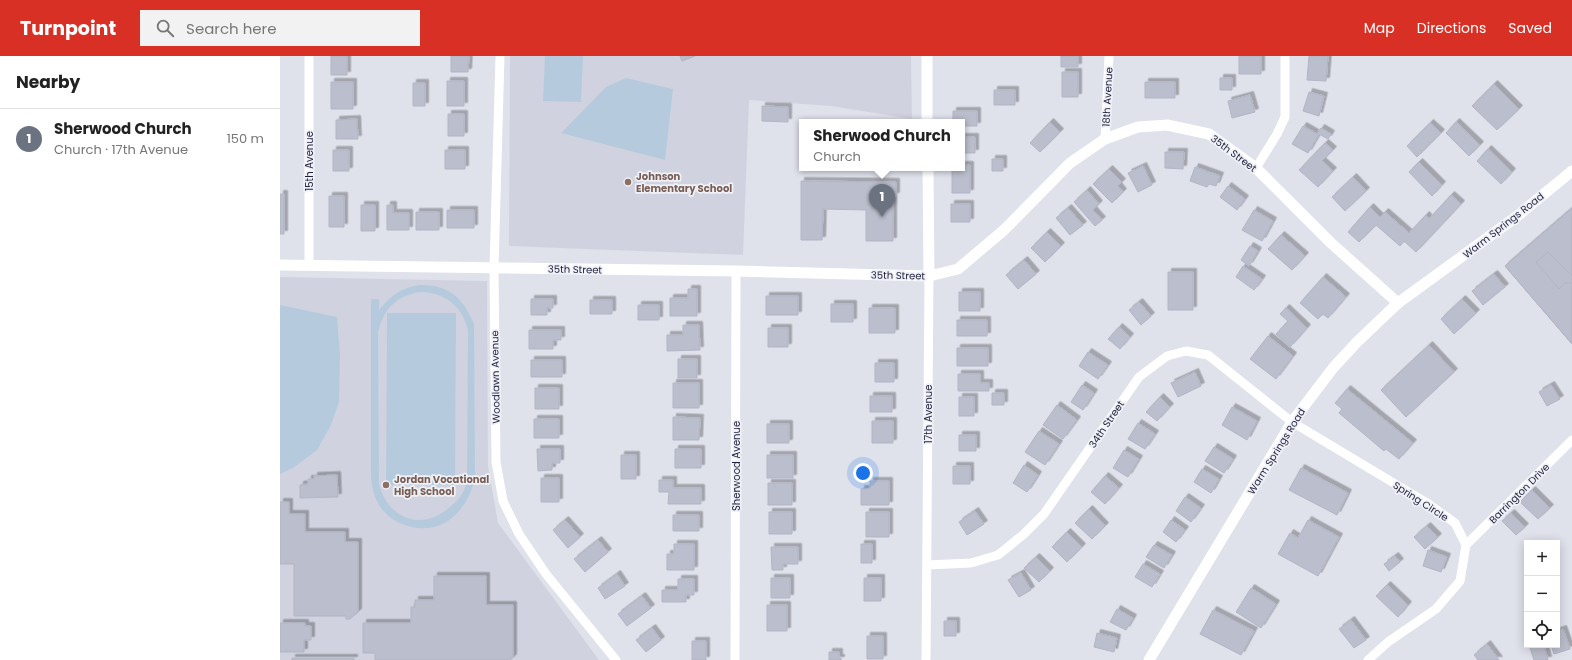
<!DOCTYPE html>
<html lang="en">
<head>
<meta charset="utf-8">
<style>
	:root { --surface:#fff; --page:#f2f2f2; --text:#222; --muted:#767676; --line:#e0e0e0; --accent:#d93025 }
	body { margin:0; font-family:Poppins,sans-serif; background:var(--page); color:var(--text) }
	.controls { position:absolute; right:12px; bottom:12px; display:grid; overflow:hidden; border-radius:0px; box-shadow:0 2px 10px #0003 }
	.controls button { width:36px; height:36px; display:grid; place-items:center; padding:0; border:0; border-bottom:1px solid var(--line); background:var(--surface); color:var(--text); font:20px sans-serif }
	.you { position:absolute; left:583px; top:417px; width:14px; height:14px; margin:-10px; border:3px solid #fff; border-radius:50%; background:#1a73e8; box-shadow:0 0 0 6px #1a73e833 }
	.badge { display:grid; place-items:center; width:26px; height:26px; border-radius:50%; background:var(--accent); color:#fff; font-size:13px; font-weight:700 }
	.pin { position:absolute; translate:-50% -33px; filter:drop-shadow(0 1px 2px #0008) }
	.pin::after { content:''; position:absolute; top:21px; width:14px; height:12px; background:inherit; clip-path:polygon(0 0,100% 0,50% 100%) }
	.popup { position:absolute; left:519px; top:63px; width:166px; height:52px; box-sizing:border-box; display:grid; place-content:center; border-radius:0px; background:var(--surface); filter:drop-shadow(0 1px 3px #0005); font-size:13px; white-space:nowrap; color:var(--muted) }
	.popup b { font-size:15px; color:var(--text) }
	.popup::after { content:''; position:absolute; left:50%; top:100%; margin-left:-8px; border:8px solid transparent; border-top-color:var(--surface) }
	.list { margin:0; padding:0; list-style:none }
	h2 { display:flex; justify-content:space-between; align-items:center; height:52px; margin:0; padding:0 16px; font-size:17px }
	h2 small { font-size:13px; font-weight:400; color:var(--muted) }
	.list li { display:grid; grid-template-columns:26px 1fr auto; gap:12px; align-items:center; box-sizing:border-box; height:60px; padding:0 16px; border-top:1px solid var(--line) }
	.list b { display:block; font-size:15px; white-space:nowrap }
	.list p { margin:0; font-size:13px; white-space:nowrap; color:var(--muted) }
	.list em { font-size:13px; font-style:normal; color:var(--muted) }
	.icon { flex:none; width:22px; height:22px; fill:none; stroke:currentColor; stroke-width:2; stroke-linecap:round; stroke-linejoin:round }
	.map { position:relative; flex:none; width:1292px; height:604px; overflow:hidden }
	header { display:flex; align-items:center; gap:24px; box-sizing:border-box; height:56px; padding:0 20px; background:var(--accent); color:#fff }
	header strong { font-size:19px }
	nav { display:flex; gap:22px; margin-inline-start:auto; font-size:14px }
	.search { width:280px; height:36px; background:var(--page); display:flex; align-items:center; gap:10px; box-sizing:border-box; padding:0 14px; border-radius:0px; color:var(--muted); font-size:15px }
	main { display:flex }
	aside { flex:1; background:var(--surface) }
	.map>svg:first-child { display:block }
</style>
</head>
<body>
<header>
<strong>Turnpoint</strong>
<div class="search"><svg class="icon" aria-label="search" viewBox="0 0 24 24"><circle cx="10" cy="10" r="6"/><path d="M15 15l6 6"/></svg>Search here</div>
<nav><a>Map</a><a>Directions</a><a>Saved</a></nav>
</header>
<main>
<aside>
<h2>Nearby<small></small></h2>
<ul class="list">
<li><span class="badge" style="background:#6b7280">1</span><div><b>Sherwood Church</b><p>Church · 17th Avenue</p></div><em>150 m</em></li>
</ul>
</aside>
<div class="map">
<svg width="1292" height="604" viewBox="0 0 1292 604">
	<defs>
		<filter id="shadow"><feDropShadow dx="3.5" dy="-3.5" stdDeviation="0" flood-color="#0004"/></filter>
	</defs>
	<rect width="100%" height="100%" fill="#dfe1eb"/>
	<path fill="#d0d3df" d="M230,0H631L632,63L551,50L469,44L463,199L229,190Z
		M0,221L207,225L208,410L218,467L319,604H0Z"/>
	<path fill="#b6cadd" fill-rule="evenodd" d="M265,0H303L301,46L263,45Z
		M346,22L393,33L385,104L281,77L326,31Z
		M140,229C170,229 183,242 194,268L195,421C188,457 159,483 122,468C112,464 104,457 99,449C94,440 92,432 91,422V243H99V254C111,239 121,232 140,229ZM139,236C165,236 182,250 188,274L187,421C186,434 181,442 171,450C144,476 108,464 99,428L98,276C104,253 115,241 139,236Z
		M0,249L57,261L60,298L59,346L50,371L37,394L13,412L0,418Z
		M107,257H176L175,429H106Z"/>
	<path fill="#bbbecc" stroke="#b1b5c5" filter="url(#shadow)" d="M51,0H67V19H51Z
		M171,0H189L188,16H171Z
		M400,0H415L402,5Z
		M781,0H798V11H781Z
		M959,0H981V18H959Z
		M1029,0H1048L1046,25L1027,24Z
		M782,16H798V41H782Z
		M940,22H952V34H940Z
		M167,25H184V50H167Z
		M51,26H73V53H51Z
		M865,26H895V42H865Z
		M133,27H145V50H133Z
		M1214,28L1239,53L1217,74L1192,50Z
		M714,34H735V49H714Z
		M1029,36L1044,40L1039,60L1023,55Z
		M970,39L975,56L952,62L948,45Z
		M482,50L508,51V66L482,65Z
		M673,55H697V70H682V66H673Z
		M168,58H184V80H168Z
		M77,63L78,83H56V64Z
		M770,66L780,76L760,96L750,87Z
		M1176,66L1200,89L1189,100L1166,77Z
		M1150,67L1161,77L1137,101L1127,90Z
		M1023,70L1037,78L1041,72L1051,78L1048,83L1039,78L1028,97L1012,88Z
		M682,81H695V97H682Z
		M1045,87L1053,94L1042,105L1053,115L1038,131L1019,114Z
		M1208,93L1232,116L1221,128L1197,105Z
		M53,94H69V115H53Z
		M165,94H185V113H165Z
		M885,96H904L903,113L885,112Z
		M712,103H723V115H712Z
		M1139,106L1162,129L1152,140L1129,116Z
		M682,109H690V137H672V112H682Z
		M863,110L872,129L858,136L848,117Z
		M915,111L940,120L936,130L929,128L927,131L910,125Z
		M829,113L842,126L838,130L843,136L832,147L813,128Z
		M1073,121L1086,135L1065,155L1052,141Z
		M521,125L616,126V140H613V185H586V154L543,153L542,184H521Z
		M948,130L965,143L957,154L940,141Z
		M807,134L819,148L813,154L822,164L815,170L794,146Z
		M0,138H4V178H0Z
		M1171,139L1181,148L1136,196L1124,185L1120,190L1096,169L1079,186L1068,176L1090,151L1100,161L1105,156L1129,177L1146,159L1149,163Z
		M49,140H64V171H49Z
		M671,148H690V166H671Z
		M81,149H95V175H81Z
		M107,149H113V157H129V174H107Z
		M788,152L803,169L790,179L776,162Z
		M1292,152V220L1268,196L1256,206L1279,233L1285,227H1292V288L1225,210Z
		M1292,152V288L1225,210Z
		M167,154H194V172H167Z
		M974,154L993,165L982,185L962,174Z
		M136,156H159V174H136Z
		M767,176L781,190L765,206L751,192Z
		M1001,179L1025,200L1012,214L988,193Z
		M970,190L978,195L969,210L961,204Z
		M744,204L756,218L738,233L726,219Z
		M963,210L982,223L974,234L956,221Z
		M888,216H913V254H888Z
		M1214,218L1225,231L1203,249L1192,235Z
		M1043,221L1066,241L1048,262L1043,258L1038,263L1020,247Z
		M408,233H417V260H390V242H408Z
		M679,236H700V255H679Z
		M486,240H518V259H486Z
		M251,243H273V252H267V259H251Z
		M1182,243L1196,257L1174,278L1161,263Z
		M310,244H332V258H310Z
		M859,246L871,260L861,269L849,254Z
		M551,248H573V266H551Z
		M358,249H379V264H358Z
		M589,252H615V277H589Z
		M1006,252L1027,272L1010,291L996,278L1008,265L1000,258Z
		M677,264H707V280H677Z
		M403,269H419L420,294L387,295V279H403Z
		M839,271L850,281L840,293L828,283Z
		M488,272H508V291H488Z
		M249,274H281V284H273V293H249Z
		M988,280L1013,300L996,323L970,303Z
		M1149,289L1174,316L1126,361L1101,334Z
		M677,292H708V310H677Z
		M808,296L828,309L818,323L799,310Z
		M398,303H417V322H398Z
		M251,304H282V321H251Z
		M595,307H614V326H595Z
		M915,316L921,330L898,341L891,327Z
		M678,318H700V327H709V335H678Z
		M393,327H419V352H393Z
		M802,329L814,337L803,354L791,346Z
		M1271,329L1280,343L1267,350L1259,336Z
		M255,332H279V353H255Z
		M1067,333L1133,387L1119,403L1106,393L1104,395L1059,357L1062,353L1055,347Z
		M712,337H724V349H712Z
		M590,340H612V356H590Z
		M679,341H694V360H679Z
		M880,341L890,351L877,365L866,356Z
		M777,349L797,364L783,383L763,369Z
		M952,351L977,365L967,384L942,369Z
		M393,361L420,362L419,384H393Z
		M254,363H279V382H254Z
		M592,365H613V387H592Z
		M858,367L875,378L865,393L848,383Z
		M487,368H509V387H487Z
		M759,375L779,388L765,409L745,396Z
		M679,379H696V395H679Z
		M934,391L953,403L944,417L925,405Z
		M257,393H280V407H272V414L258,415Z
		M395,393H421V412H395Z
		M844,394L859,403L848,421L833,412Z
		M341,399H356V423H341Z
		M487,399H513V422H487Z
		M744,409L758,419L747,436L733,427Z
		M673,410H690V428H673Z
		M1021,412L1068,437L1057,459L1009,434Z
		M922,413L939,423L931,437L914,426Z
		M57,419L58,441L20,442V429L28,428V423H34V420Z
		M825,420L839,432L825,448L811,436Z
		M261,422H279V446H261Z
		M379,424H393V432H421V448H388L389,436H379Z
		M590,425H609V449H581V433H590Z
		M488,427H512V449H488Z
		M1252,434L1270,452L1258,463L1240,446Z
		M905,441L921,452L911,466L896,455Z
		M0,446H9V458H25V476H65V486H78V556L70,563H66V560H14V508H0Z
		M809,453L825,470L812,483L795,467Z
		M695,455L704,468L687,479L679,466Z
		M489,456H512V478H489Z
		M586,456H609V481H586Z
		M1231,457L1245,471L1236,479L1222,465Z
		M393,459H419V475H393Z
		M285,464L300,481L288,492L273,474Z
		M891,464L905,474L896,486L883,476Z
		M1028,464L1059,481L1038,520L998,498L1010,477L1018,482Z
		M1147,470L1158,481L1145,493L1134,481Z
		M787,476L802,491L787,506L772,491Z
		M318,484L328,496L305,516L294,503Z
		M394,488H414V514H387V498H394Z
		M581,488H592V507H581Z
		M874,489L892,499L884,512L866,501Z
		M491,491H518V508H503V514H492Z
		M1148,494L1167,501L1161,516L1143,510Z
		M1115,500L1120,506L1109,515L1104,508Z
		M756,501L770,515L759,526L744,512Z
		M863,508L880,518L872,531L855,521Z
		M741,517L751,534L739,541L728,524Z
		M337,518L345,530L325,543L318,532Z
		M154,520H206V549H233V602H231V604H95V597H83V567H131V551H135V544H154Z
		M491,522H510V542H491Z
		M584,522H601V545H584Z
		M398,523H414V539H406V546H382V534H398Z
		M1107,529L1128,549L1118,561L1096,540Z
		M971,532L996,548L981,572L956,556Z
		M362,540L371,552L347,570L338,558Z
		M487,549H507V575H487Z
		M837,553L853,562L846,574L830,566Z
		M933,554L974,575L961,599L920,578Z
		M1071,564L1086,584L1074,592L1059,573Z
		M664,565H676V580H664Z
		M0,567H25V570H31V584H24V596H0Z
		M372,572L381,584L366,596L356,584Z
		M1283,573L1290,593L1274,598L1271,589H1277V575Z
		M817,577L837,582L834,596L814,591Z
		M587,580H603V603H587Z
		M412,585H426V604H412Z
		M1207,588L1219,604H1198L1194,599Z
		M1249,589H1264L1268,604H1254Z
		M549,596H559V602H561V604H549Z
		M12,602H74V604H12Z"/>
	<g fill="none" stroke-linecap="round" stroke-linejoin="round">
		<path stroke="#fff" stroke-width="9" d="M220,0L214,212L216,406L223,445L239,478L266,518L336,604
			M825,83L829,0
			M976,112L997,78L1005,61V0
			M29,210V0
			M1186,489L1292,384
			M647,509L691,507L718,499L744,478L764,458L859,321L887,300L906,295L928,299L1012,366L1147,447L1175,467L1186,489L1180,525L1156,553L1108,586L1088,604
			M455,604L456,215
			M646,604L649,220"/>
		<path stroke="#fff" stroke-width="11" d="M647,0V66
			M648,112L649,220
			M0,209L456,215L649,220L678,213L724,174L790,107L825,83L858,71L887,69L929,78L976,112L1051,187L1118,247"/>
		<path stroke="#fff" stroke-width="11" d="M869,604L1012,366L1053,312L1077,286L1118,247L1236,161L1292,115"/>
	</g>
	<g fill="#8d6e63" stroke="#eff1f7" stroke-width="1.5">
		<circle cx="348" cy="126" r="4"/>
		<circle cx="106" cy="429" r="4"/>
	</g>
	<g text-anchor="middle" stroke-width="3.5" stroke-linejoin="round" paint-order="stroke">
		<g font-size="10" fill="#1f203b" stroke="#eff1f7">
			<text transform="translate(827 41) rotate(-87)" y="4">18th Avenue</text>
			<text transform="translate(954 97) rotate(37)" y="4">35th Street</text>
			<text transform="translate(29 105) rotate(-90)" y="4">15th Avenue</text>
			<text transform="translate(1223 169) rotate(-38)" y="4">Warm Springs Road</text>
			<text transform="translate(295 213) rotate(1)" y="4">35th Street</text>
			<text transform="translate(618 219) rotate(1)" y="4">35th Street</text>
			<text transform="translate(215 321) rotate(-91)" y="4">Woodlawn Avenue</text>
			<text transform="translate(648 358) rotate(-90)" y="4">17th Avenue</text>
			<text transform="translate(826 368) rotate(-56)" y="4">34th Street</text>
			<text transform="translate(996 395) rotate(-58)" y="4">Warm Springs Road</text>
			<text transform="translate(456 410) rotate(-90)" y="4">Sherwood Avenue</text>
			<text transform="translate(1239 437) rotate(-45)" y="4">Barrington Drive</text>
			<text transform="translate(1141 445) rotate(33)" y="4">Spring Circle</text>
		</g>
		<g font-size="10" font-weight="bold" fill="#785e54" stroke="#eff1f7" text-anchor="start">
			<text x="356" y="124">Johnson<tspan x="356" dy="12">Elementary School</tspan></text>
			<text x="114" y="427">Jordan Vocational<tspan x="114" dy="12">High School</tspan></text>
		</g>
	</g>
</svg>
<div class="controls">
<button>+</button>
<button>−</button>
<button><svg class="icon" aria-label="locate" viewBox="0 0 24 24"><circle cx="12" cy="12" r="6"/><path d="M12 2v4M12 18v4M2 12h4M18 12h4"/></svg></button>
</div>
<div class="you"></div>
<div class="pin badge" style="left:602px;top:161px;background:#6b7280">1</div>
<div class="popup"><b>Sherwood Church</b>Church</div>
</div>
</main>
</body>
</html>
